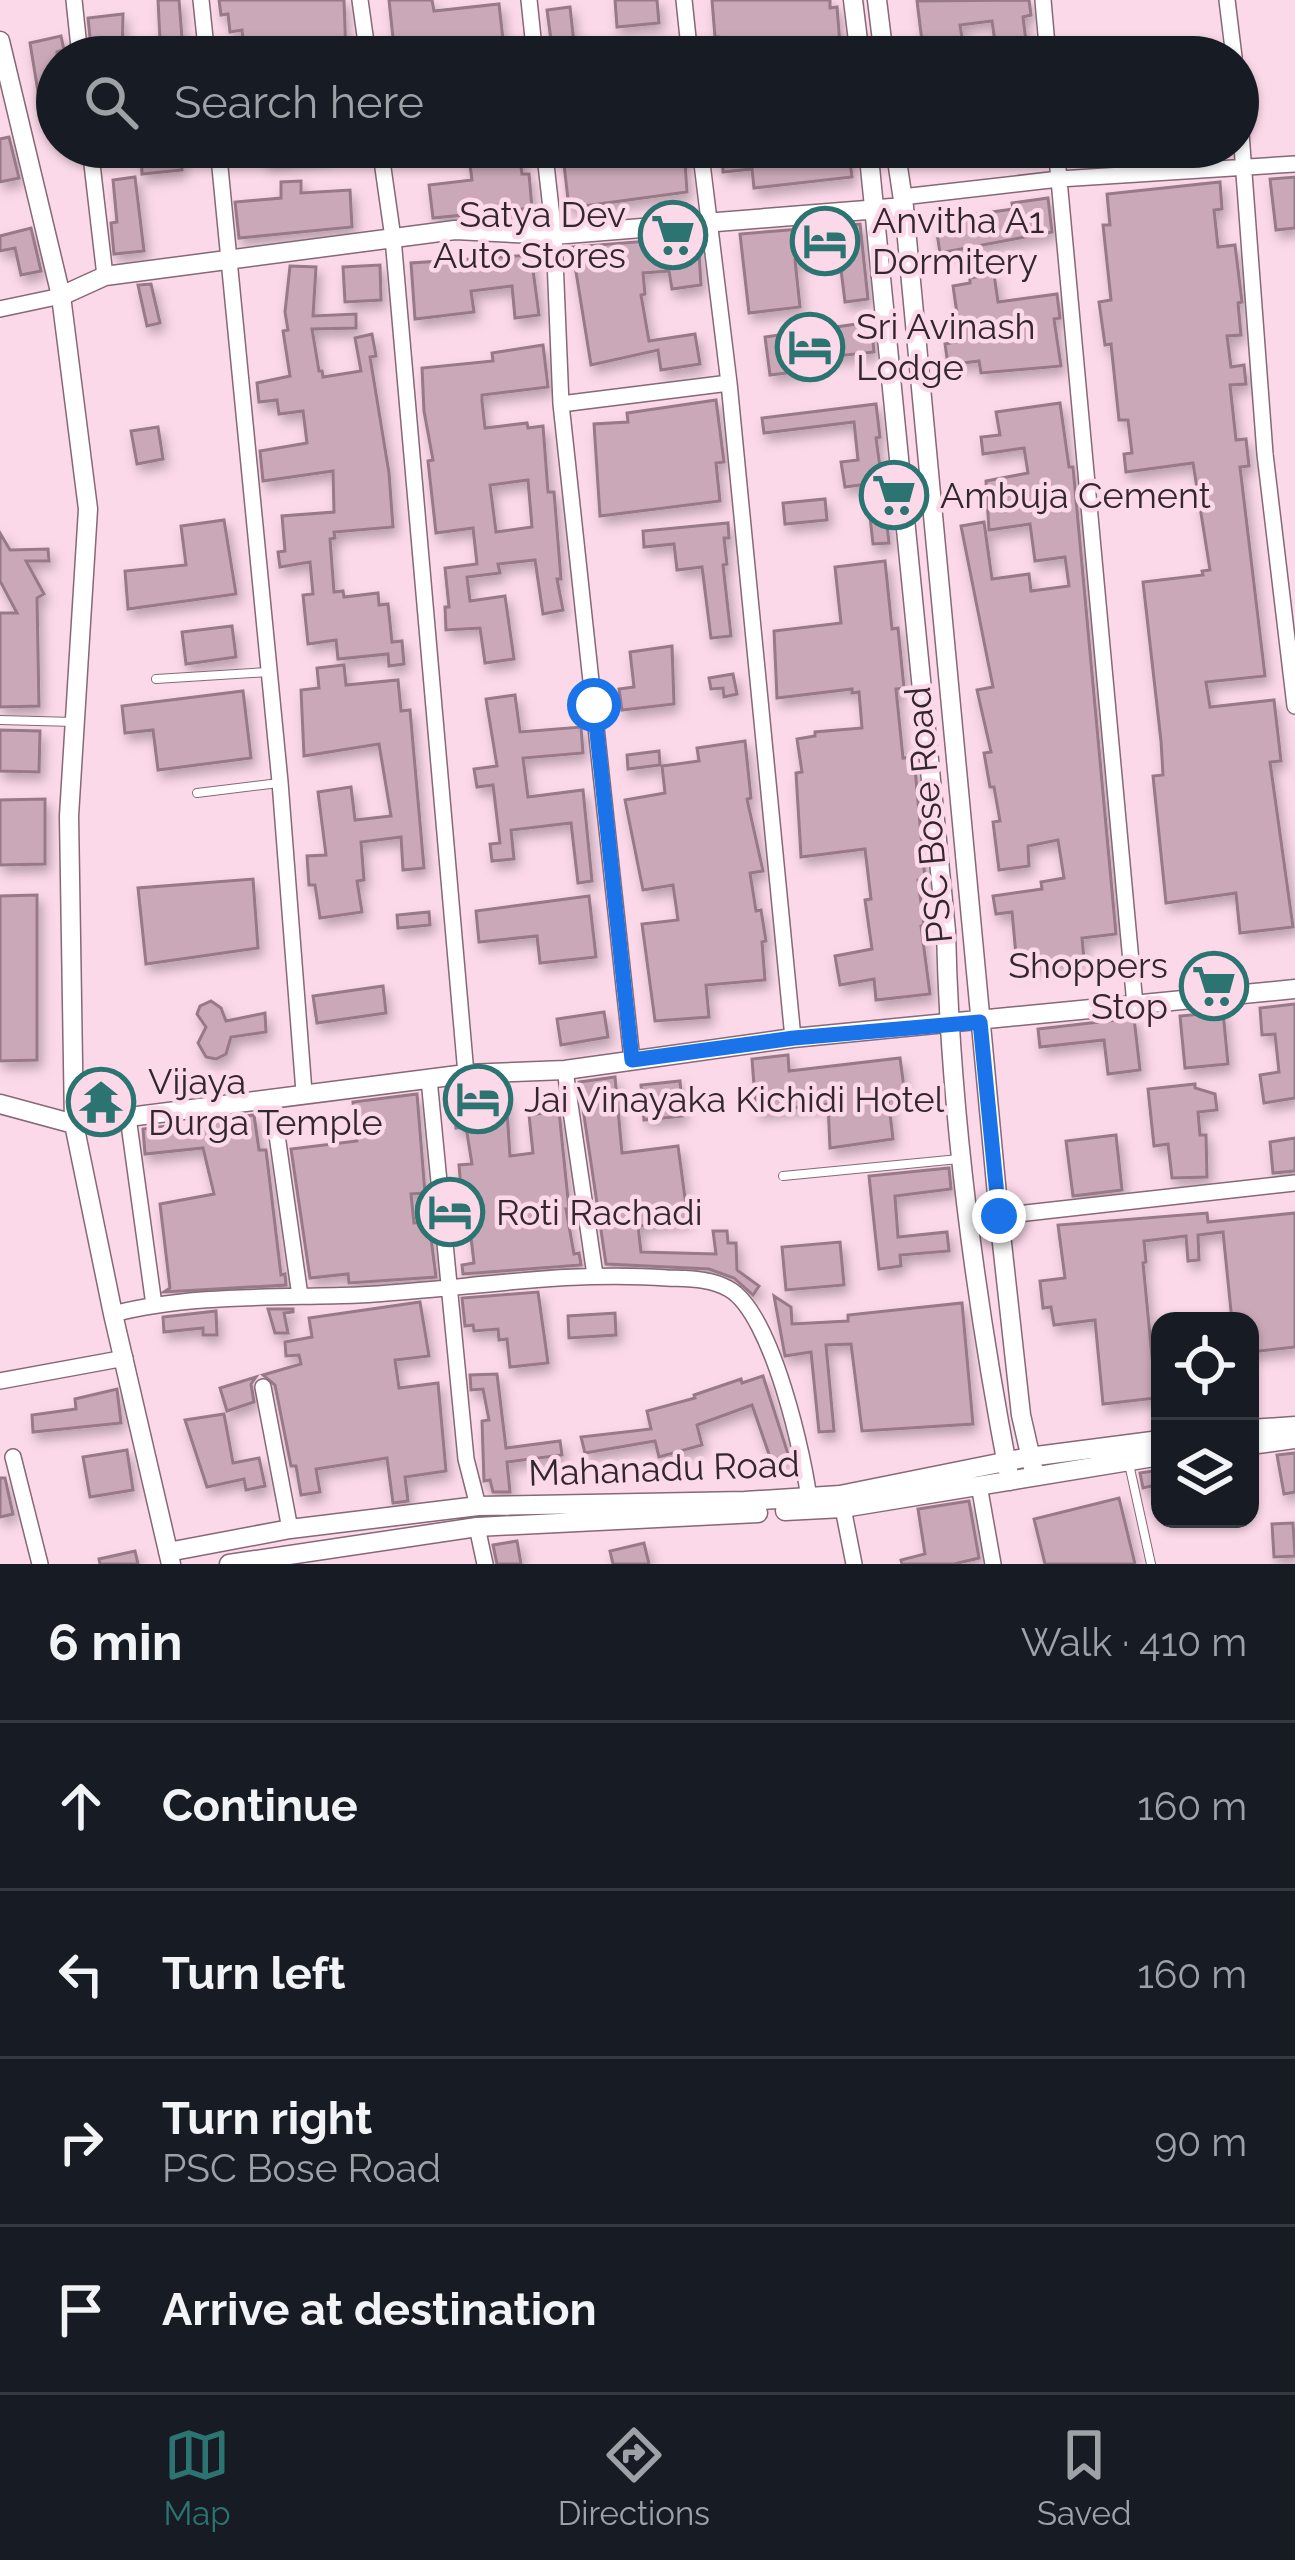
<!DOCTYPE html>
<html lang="en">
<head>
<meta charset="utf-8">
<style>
	:root { --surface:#171b24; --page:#20242c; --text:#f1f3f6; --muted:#9ea1a6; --line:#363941; --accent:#2b7472 }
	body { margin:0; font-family:Raleway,sans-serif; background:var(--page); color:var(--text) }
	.controls { position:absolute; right:36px; bottom:36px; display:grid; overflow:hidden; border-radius:24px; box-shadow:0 3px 9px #0004 }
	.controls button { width:108px; height:108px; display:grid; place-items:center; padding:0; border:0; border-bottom:3px solid var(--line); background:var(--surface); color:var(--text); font:60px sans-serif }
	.stop { position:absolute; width:36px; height:36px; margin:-27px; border:9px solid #1a73e8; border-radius:50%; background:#fff }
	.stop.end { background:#1a73e8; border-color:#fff; box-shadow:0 3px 12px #0008 }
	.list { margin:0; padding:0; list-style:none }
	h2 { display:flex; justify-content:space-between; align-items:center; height:156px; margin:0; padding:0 48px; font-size:51px }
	h2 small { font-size:39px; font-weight:400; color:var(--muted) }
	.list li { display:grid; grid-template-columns:78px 1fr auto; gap:36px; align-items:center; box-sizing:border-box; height:168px; padding:0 48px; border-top:3px solid var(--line) }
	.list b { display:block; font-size:45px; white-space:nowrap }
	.list p { margin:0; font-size:39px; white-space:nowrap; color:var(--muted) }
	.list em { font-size:39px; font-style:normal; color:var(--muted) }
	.icon { flex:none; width:66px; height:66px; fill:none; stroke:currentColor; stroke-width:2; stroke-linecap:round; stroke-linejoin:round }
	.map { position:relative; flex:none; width:1295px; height:1564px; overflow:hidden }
	.search { position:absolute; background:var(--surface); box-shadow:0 3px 9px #0004; left:36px; right:36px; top:36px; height:132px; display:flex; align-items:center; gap:30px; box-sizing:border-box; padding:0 42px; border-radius:66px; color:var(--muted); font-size:45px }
	.sheet { height:828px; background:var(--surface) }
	nav { display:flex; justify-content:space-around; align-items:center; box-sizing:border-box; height:168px; border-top:3px solid var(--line); background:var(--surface); font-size:33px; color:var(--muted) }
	nav a { display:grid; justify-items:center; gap:6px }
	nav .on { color:var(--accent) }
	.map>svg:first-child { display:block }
</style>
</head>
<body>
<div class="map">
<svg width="1295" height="1564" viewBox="0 0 1295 1564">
	<defs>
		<filter id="shadow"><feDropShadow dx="4" dy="7" stdDeviation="6" flood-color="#0004"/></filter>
	</defs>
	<rect width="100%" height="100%" fill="#fcd9e9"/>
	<path fill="#caa8b8" stroke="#987987" stroke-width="3" fill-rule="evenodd" filter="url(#shadow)" d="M158,0H179L182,38L160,40Z
		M219,0H344L346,57H245L242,30L230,32L228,14L221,15Z
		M389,0H432L434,11L499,4L505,57H395Z
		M615,0H657L659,23L617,27Z
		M712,0H830V8L837,7L841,57H795L793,42L721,52L719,37H715Z
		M1029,0L1031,15L1023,17L1028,57H997L992,21L960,25L965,57H913L911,43L922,41L917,1Z
		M570,7L575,52L553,55L547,10Z
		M123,14L122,57H92L88,18Z
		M61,36L64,50L57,52V95L39,98L30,43Z
		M9,137L19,178L0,182V139Z
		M264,147H326L327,155L266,162Z
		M478,147H518L522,174H529L532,208L433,218L429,185L472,180L468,149Z
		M562,147H622L624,160L660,156L659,147H684L687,192L569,208Z
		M799,147H848L852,177L754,188L752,169L723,172L722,156Z
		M180,149L182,170L142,174L141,153Z
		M135,177L144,251L114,254L111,223L117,222L113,180Z
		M1295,177V228L1276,230L1270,179Z
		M301,181V193L350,190L352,227L239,238L235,202L281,198V182Z
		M1220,182L1222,209L1214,210L1218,247L1235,245L1242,302L1238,303L1241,335L1227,336L1231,367L1244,365L1246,384L1230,385L1236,440L1246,439L1249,466L1240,467L1265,676L1206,682L1210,707L1274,700L1281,761L1270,762L1293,927L1240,933L1236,893L1166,903L1153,776L1163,775L1161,741L1143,582L1203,575L1202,571L1210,570L1193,463L1126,472L1124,454L1132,453L1128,420H1119L1111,344L1105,345L1099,302L1111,300L1103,225H1110L1107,194Z
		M1048,198L1052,232L940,253L935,220L1013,209L1012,203Z
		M860,224L868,299L845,302L839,254L795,260L800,307L749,313L740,234Z
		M31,228L41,271L21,275L15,248L0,251V236Z
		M698,237L701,285L672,289L669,271L643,273L645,294L641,295L649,341L695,334L700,364L661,370L658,350L591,365L572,247Z
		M531,255L539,315L515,318L512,286L471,291L474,312L415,319L411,263Z
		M380,265L381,300L345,302L343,267Z
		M290,266L316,267L313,316L356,314V328L312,329L319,371H322L323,377L361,371L355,338L372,334L376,356L370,357L389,473L393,527L334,532L335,538L330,539L334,592L343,591L344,597L378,593L379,605L388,604L392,642L402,641L404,664L389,666L388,654L338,659L336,640L308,644L303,595L313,594L310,562L280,567L278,552L285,551L282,516L334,512L333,471L263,481L260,451L307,443L303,411L279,414L277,400L259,402L257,383L290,376L283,331L288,330L285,312Z
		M994,274L998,302L1057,294L1060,318L1054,319L1061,366L981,373L979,361L948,365L945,344L961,341L953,286L970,283V278Z
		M151,284L160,323L147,326L138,285Z
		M871,322L874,352L809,359L811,370L770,375L765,337Z
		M543,345L548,387L482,395V401L485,428L527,423L528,428L543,426L548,492H554L561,579H557L563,610L543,614L535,560L498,564L500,573L467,577L470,601L505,596L514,659L485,663L480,628L446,630L445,607H449L445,568L477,564L473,528L436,533L428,461L433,460L424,411L422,368L493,361L492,353ZM528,480L532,527L496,532L490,485Z
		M716,400L724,462L716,463L720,501L600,516L594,424L628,422L627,413Z
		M1060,403L1069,467H1073L1116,934L1082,938L1084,959L1017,966L1012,912L996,914L993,896L1042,889L1041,882L1064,878L1058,840L1028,846L1029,866L999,870L993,822L1000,821L994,787H990L984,753L991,752L977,690L993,687L961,526L984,522L992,579L1029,574L1031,591L1069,586L1065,557L1035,561L1030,524L989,530L986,481L1028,473L1024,448L983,454L981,437L1000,435L996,412Z
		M876,404L880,437L876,438L882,482L845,487L841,462L858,460L854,422L764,433L762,418Z
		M158,427L163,459L137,464L131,431Z
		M825,499L827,520L785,524L783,503Z
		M885,507L889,543L873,544L869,508Z
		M224,520L236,594L128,609L125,571L186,565L181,526Z
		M728,523L729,538H724L727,564L723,565L731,636L711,638L702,567L677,570L674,544L644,547L643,531Z
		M0,533L10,550L48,549L49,561H26L44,594L37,598L39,706L0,707V613H17L0,581Z
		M885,561L892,629L898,628L904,688L896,689L903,758L914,757L925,879L918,880L924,925L921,926L930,994L876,1000L874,979L840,985L835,956L872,949L865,900L871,899L865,849L801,857L800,839L796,773L802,772L797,739L815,736V732L862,728L859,692L852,693V689L777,698L774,631L841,623L835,567Z
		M232,626L236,657L186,664L182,632Z
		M672,646L674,704L622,710L619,689L634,687L630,652Z
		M344,665L346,685L398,680L401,711L410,710L424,868L403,870L401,837L361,842L364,880L357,881L362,912L320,918L315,885H309L307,856L326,855L318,792L351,787L355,820L391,816L379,744L304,756L301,690L319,688L317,668Z
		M733,674L737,694L724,697L723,688L711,689L709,678Z
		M243,691L251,758L158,770L153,730L125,733L122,706Z
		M515,695L520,732L581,727L583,753L523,758L528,797L583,790L592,881L578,883L571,823L511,830L514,859L492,861L490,844L500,843L493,785L477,787L474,769L497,766L486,699Z
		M0,730L40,731L39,772L0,771Z
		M745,741L751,798L747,799L763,871L750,873L756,911L761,910L766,941L762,942L765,980L706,985L709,1017L655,1021L642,924L678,920L673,885L643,890L625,800L665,793L662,766L699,761L697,748Z
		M659,751L660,765L628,769L627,755Z
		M45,799V864L0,865V800Z
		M253,879L258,948L146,964L138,888Z
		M37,895V1060L0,1061V896Z
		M589,896L596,957L540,963L537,936L479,942L476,911Z
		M429,912L430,925L398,928L397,915Z
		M383,986L386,1013L317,1023L313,996Z
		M211,1001L221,1008L226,1021L265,1013L266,1032L231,1037L226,1054L216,1059L206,1057L198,1043L206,1027L197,1014L200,1006Z
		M1295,1004V1098L1264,1103L1260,1075L1279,1072L1275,1034L1262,1035L1260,1008Z
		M604,1012L608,1037L561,1045L557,1019Z
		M1223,1012L1228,1064L1185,1068L1180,1016Z
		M1134,1018L1140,1070L1108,1074L1104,1040L1040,1047L1038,1029Z
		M788,1055L789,1071L900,1058L905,1095L888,1097L893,1139L830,1148L828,1104L756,1112L752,1059Z
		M615,1077L622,1153L678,1146L688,1220L638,1226L641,1252L716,1254L713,1231H727L728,1243H736L737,1270L759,1286L753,1295L734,1278L709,1269L606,1264L579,1082Z
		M680,1081L683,1116L644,1120L641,1085Z
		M1195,1084V1088L1215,1094L1217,1110L1198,1112L1200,1135H1206L1207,1177L1172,1178L1168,1144L1154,1146L1148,1089Z
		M417,1094L425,1193L411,1194L414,1223L429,1222L436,1277L349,1283L348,1274L310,1278L291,1149L357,1141L353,1102Z
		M506,1096L510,1156L533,1153L529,1115L559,1111L569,1209H566L574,1254L579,1253L581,1265L463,1274L462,1265L474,1263L468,1212L463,1213L459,1165L472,1164L466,1127L456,1128L453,1102Z
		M254,1115L259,1150H266L281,1275L285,1274L286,1285L164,1292L170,1288L160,1204L214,1194L203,1148L145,1154L143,1129L168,1126L170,1133L204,1130L203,1121Z
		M1116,1135L1122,1190L1073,1196L1066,1141Z
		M1295,1138V1171L1273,1173L1270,1142Z
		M949,1168L951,1189L895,1196L898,1237L947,1232L949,1251L900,1255L901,1266L879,1269L869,1176Z
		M1207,1213L1208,1222L1295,1213V1347L1250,1352V1321H1232L1223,1232L1198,1235L1199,1260L1188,1261L1186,1236L1144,1241L1146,1262L1143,1263L1156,1398L1103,1404L1095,1320L1054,1325L1051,1307L1043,1308L1040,1281L1065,1278L1058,1225Z
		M840,1242L844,1285L786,1290L782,1247Z
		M538,1292L548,1363L510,1367L507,1339L499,1340L498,1329L474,1331L473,1325L465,1326L462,1298Z
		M774,1296L791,1307L792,1324L848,1321V1315L962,1303L973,1424L862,1431L851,1344L826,1345L834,1431L819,1432L811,1352L785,1356Z
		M420,1302L429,1356L395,1360L399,1388L438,1383L446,1471L405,1477L408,1501L393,1503L387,1458L316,1469L320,1492L301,1495L296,1466H291L275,1385L263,1375L301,1364L299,1355L286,1356L285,1342L312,1337L309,1318Z
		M268,1309H293V1312L284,1313L288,1333H275Z
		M216,1311L217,1335H203V1328L164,1332L163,1317Z
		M615,1313L616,1335L569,1338L568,1316Z
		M497,1374L506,1448L560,1441L562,1455L507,1462L510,1492H493L490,1480L484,1481L482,1421L489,1420L483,1389L471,1390L470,1375Z
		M763,1376L789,1457L772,1463L752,1405L697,1425L702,1445L659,1457L655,1441L585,1453L581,1437L651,1429L647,1411L695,1398L694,1395L741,1379L742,1383Z
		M256,1377L251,1384L254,1402L227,1411L220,1388Z
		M117,1389L121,1423L33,1432L32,1415L76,1409L75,1399Z
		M224,1414L233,1463L259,1458L265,1486L246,1490L244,1479L207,1487L185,1420Z
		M127,1450L133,1490L90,1497L83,1457Z
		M1295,1453V1492L1284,1494L1277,1455Z
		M1160,1470V1484L1143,1488L1140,1473Z
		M0,1478H5L13,1514L0,1517Z
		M1119,1498L1135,1564H1045L1034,1519Z
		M969,1501L979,1558L954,1564H902L901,1560L925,1554L918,1509Z
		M1293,1523L1295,1556L1274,1557L1272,1524Z
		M517,1541L521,1564H497L493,1545Z
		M644,1543L649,1564H613L610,1551Z
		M135,1551L138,1564H100L99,1559Z"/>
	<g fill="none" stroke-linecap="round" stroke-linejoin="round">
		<g stroke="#866876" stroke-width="10">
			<path id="service" d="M156,679L268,672
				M0,720L74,722
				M197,793L279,783
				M783,1176L959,1159
				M1129,1464L1151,1564"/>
		</g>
		<g stroke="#866876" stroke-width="18">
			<path id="minor" d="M74,0L80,57
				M201,0L207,57
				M360,0L368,57
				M529,0L535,57
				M684,0L690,57
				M1043,0L1048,57
				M1227,0L1234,57
				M1238,93L1265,454L1295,706
				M90,147L105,276
				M218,147L280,782L304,1092
				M380,147L393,238L466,1074
				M544,147L554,235L561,404
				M700,147L729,383
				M1056,147L1135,1005
				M902,197L1059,179L1295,164
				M0,309L61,296
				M632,1060L561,404L729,383L793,1038
				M565,1070L595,1275
				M429,1079L466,1459L478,1506
				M272,1100L300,1296
				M128,1117L154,1305
				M999,1216L1295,1183
				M113,1314C190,1294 277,1298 358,1295C461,1290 563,1270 667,1278C688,1279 710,1278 729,1289C772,1313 805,1458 810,1507
				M0,1381L125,1358
				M263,1387L290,1529
				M13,1457L40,1564
				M979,1485L993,1564
				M843,1508L854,1564
				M477,1527L485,1564"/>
		</g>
		<g stroke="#866876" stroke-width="21">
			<path id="tertiary" d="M853,0L860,57
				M877,0L884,57
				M0,41L61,296L88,509L69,816L74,1124L113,1314L171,1564
				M868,147L946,931C950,1116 975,1299 1010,1481
				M895,147L904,207L999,1216L1021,1415L1035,1476
				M61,296L105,276L455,230L554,235L904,207
				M0,1104L74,1124L466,1074L565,1070L793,1038L1295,989
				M1250,1429L1295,1426
				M1250,1445L1295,1439
				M785,1511L843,1508L1160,1456
				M168,1552L290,1529L478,1506L745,1501L840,1495L1029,1457L1160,1440
				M229,1564L477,1527L758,1513"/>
		</g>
		<use href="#service" stroke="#fff" stroke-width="8"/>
		<use href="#minor" stroke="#fff" stroke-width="15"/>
		<use href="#tertiary" stroke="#fff" stroke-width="18"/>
	</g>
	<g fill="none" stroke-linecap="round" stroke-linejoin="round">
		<path stroke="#1a73e8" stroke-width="15" d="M594,705L632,1060L794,1038L980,1022L999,1216"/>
	</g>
	<defs>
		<g id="supermarket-ring" transform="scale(3.45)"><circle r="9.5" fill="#fcd9e9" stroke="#2b7472" stroke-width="1.5"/><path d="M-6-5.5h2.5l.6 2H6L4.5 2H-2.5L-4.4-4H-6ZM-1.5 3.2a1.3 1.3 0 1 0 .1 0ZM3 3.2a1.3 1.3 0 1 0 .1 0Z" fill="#2b7472"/></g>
		<g id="hotel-ring" transform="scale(3.45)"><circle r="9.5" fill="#fcd9e9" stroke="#2b7472" stroke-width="1.5"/><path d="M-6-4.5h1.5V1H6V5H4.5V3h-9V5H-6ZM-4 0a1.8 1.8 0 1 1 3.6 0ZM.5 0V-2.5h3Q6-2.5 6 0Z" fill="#2b7472"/></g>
		<g id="temple-ring" transform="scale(3.45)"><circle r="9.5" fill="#fcd9e9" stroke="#2b7472" stroke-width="1.5"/><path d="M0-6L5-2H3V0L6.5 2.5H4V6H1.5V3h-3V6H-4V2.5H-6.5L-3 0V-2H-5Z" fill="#2b7472"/></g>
	</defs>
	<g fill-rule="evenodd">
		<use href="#supermarket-ring" x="673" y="235"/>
		<use href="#hotel-ring" x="825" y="241"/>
		<use href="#hotel-ring" x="810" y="347"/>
		<use href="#supermarket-ring" x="894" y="495"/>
		<use href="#supermarket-ring" x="1214" y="986"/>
		<use href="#hotel-ring" x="478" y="1099"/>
		<use href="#temple-ring" x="101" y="1102"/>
		<use href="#hotel-ring" x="450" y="1212"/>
	</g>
	<g text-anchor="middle" stroke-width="9" stroke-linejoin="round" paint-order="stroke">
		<g font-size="36" fill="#33262d" stroke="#fcd9e9" text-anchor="start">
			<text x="626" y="227" text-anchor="end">Satya Dev<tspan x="626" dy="41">Auto Stores</tspan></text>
			<text x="872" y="233">Anvitha A1<tspan x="872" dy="41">Dormitery</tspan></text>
			<text x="856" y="339">Sri Avinash<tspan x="856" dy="41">Lodge</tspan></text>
			<text x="940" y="508">Ambuja Cement</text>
			<text x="1168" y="978" text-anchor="end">Shoppers<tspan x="1168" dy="41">Stop</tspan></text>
			<text x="148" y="1094">Vijaya<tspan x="148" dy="41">Durga Temple</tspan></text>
			<text x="524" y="1112">Jai Vinayaka Kichidi Hotel</text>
			<text x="496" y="1225">Roti Rachadi</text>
		</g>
		<g font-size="36" fill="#33262d" stroke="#fcd9e9">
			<text transform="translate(928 815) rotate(-95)" y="13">PSC Bose Road</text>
			<text transform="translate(664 1468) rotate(-2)" y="13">Mahanadu Road</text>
		</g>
	</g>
</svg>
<div class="controls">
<button><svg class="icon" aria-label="locate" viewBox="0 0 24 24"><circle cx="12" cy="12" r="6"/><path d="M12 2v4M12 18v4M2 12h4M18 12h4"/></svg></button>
<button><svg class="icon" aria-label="layers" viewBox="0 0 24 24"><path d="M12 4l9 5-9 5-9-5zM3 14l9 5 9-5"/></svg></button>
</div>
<div class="stop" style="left:594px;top:705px"></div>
<div class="stop end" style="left:999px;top:1216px"></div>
<div class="search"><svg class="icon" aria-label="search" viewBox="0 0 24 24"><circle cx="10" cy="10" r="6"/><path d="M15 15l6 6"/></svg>Search here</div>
</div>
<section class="sheet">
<h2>6 min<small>Walk · 410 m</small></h2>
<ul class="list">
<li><svg class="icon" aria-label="ahead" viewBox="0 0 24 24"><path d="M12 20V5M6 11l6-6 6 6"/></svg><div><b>Continue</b></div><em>160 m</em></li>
<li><svg class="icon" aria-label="left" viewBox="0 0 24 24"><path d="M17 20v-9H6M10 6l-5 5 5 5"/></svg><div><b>Turn left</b></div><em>160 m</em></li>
<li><svg class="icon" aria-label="right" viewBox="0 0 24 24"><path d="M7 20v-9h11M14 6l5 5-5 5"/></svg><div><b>Turn right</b><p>PSC Bose Road</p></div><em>90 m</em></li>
<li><svg class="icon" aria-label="arrive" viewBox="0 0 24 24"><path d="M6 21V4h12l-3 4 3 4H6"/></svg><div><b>Arrive at destination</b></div></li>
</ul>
</section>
<nav>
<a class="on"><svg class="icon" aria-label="map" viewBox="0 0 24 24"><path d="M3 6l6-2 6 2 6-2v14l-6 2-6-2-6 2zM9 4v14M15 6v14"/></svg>Map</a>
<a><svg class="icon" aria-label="directions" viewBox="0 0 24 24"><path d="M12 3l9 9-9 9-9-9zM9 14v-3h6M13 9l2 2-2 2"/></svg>Directions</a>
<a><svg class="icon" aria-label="saved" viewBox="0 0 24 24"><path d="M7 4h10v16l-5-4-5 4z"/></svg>Saved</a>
</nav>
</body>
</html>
